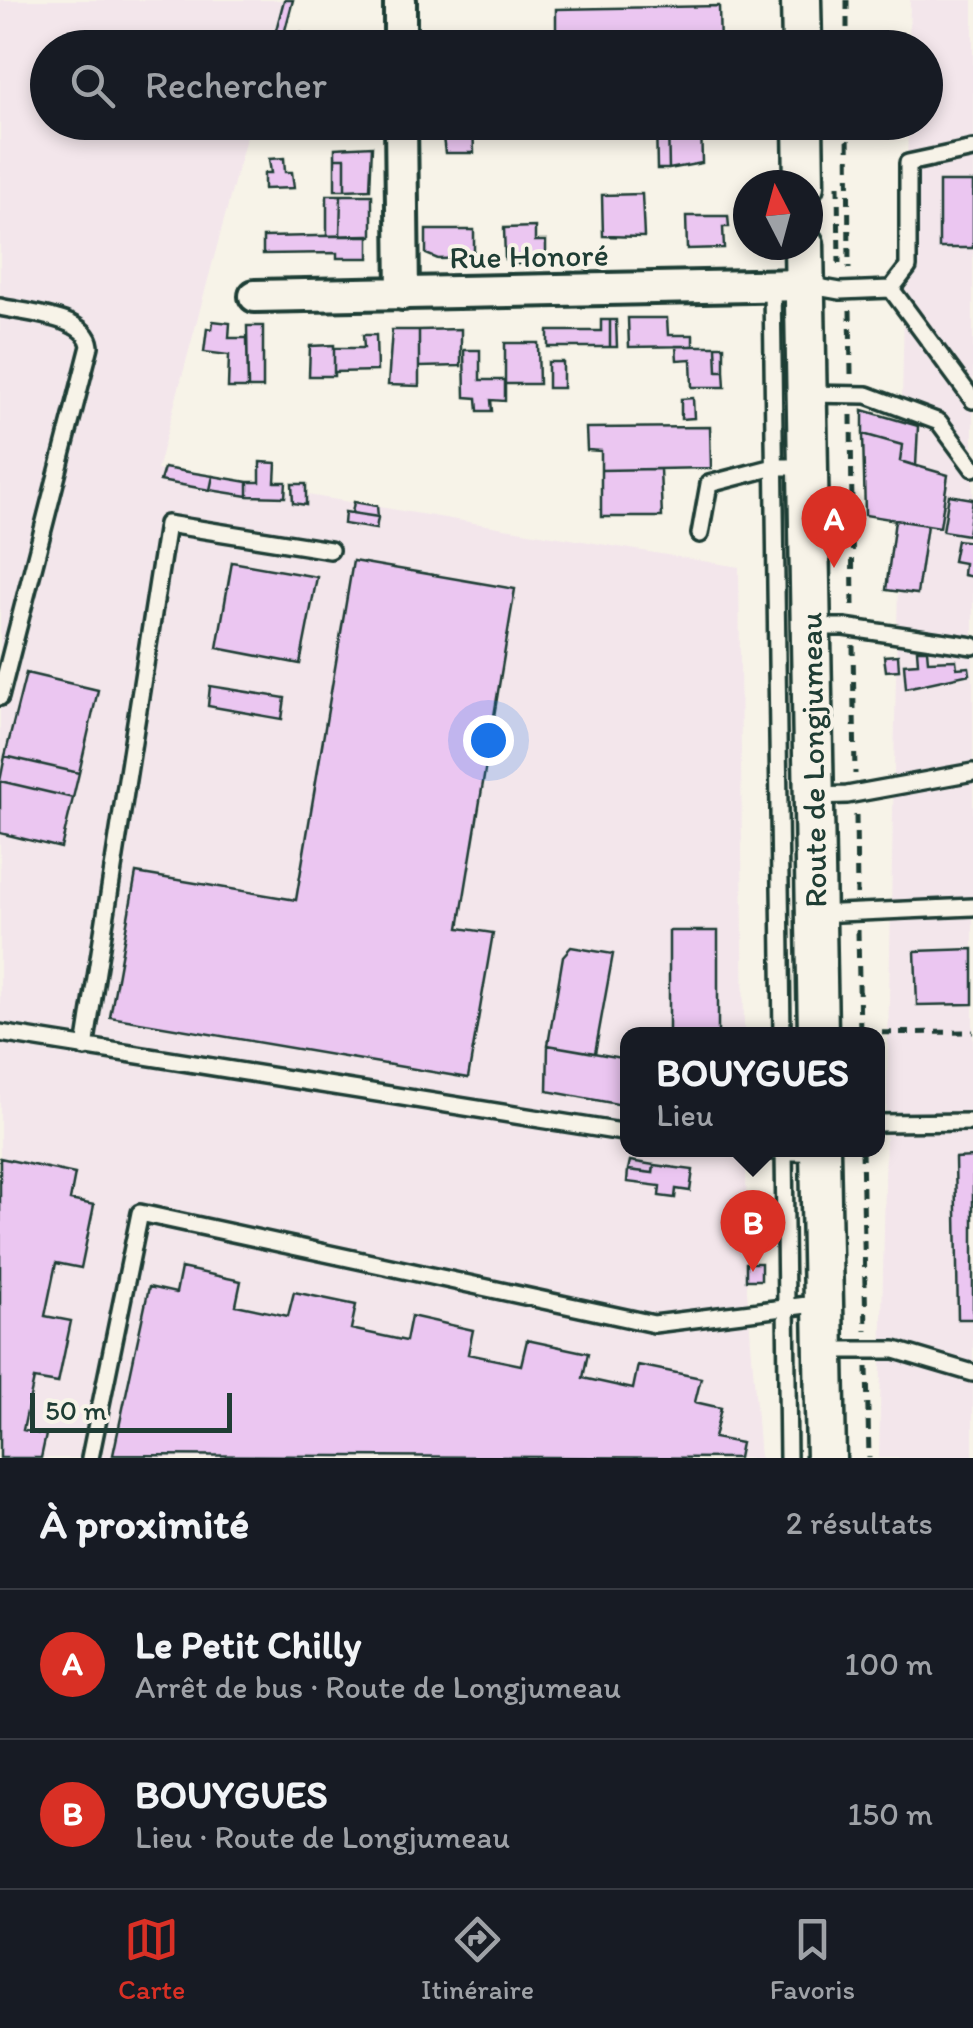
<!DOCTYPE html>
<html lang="fr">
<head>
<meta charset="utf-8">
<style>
	:root { --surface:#171b24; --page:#20242c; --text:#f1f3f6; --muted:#9ea1a6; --line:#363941; --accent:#d93025 }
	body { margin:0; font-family:Itim,sans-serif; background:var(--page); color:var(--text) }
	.compass { position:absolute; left:733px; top:170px; width:90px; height:90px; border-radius:50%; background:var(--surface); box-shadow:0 5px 15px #0003; rotate:354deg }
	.scale { position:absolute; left:30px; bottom:25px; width:202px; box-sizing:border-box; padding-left:10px; border:5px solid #1f3d34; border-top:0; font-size:28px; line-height:35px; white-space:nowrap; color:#1f3d34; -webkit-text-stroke:8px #f7f3e8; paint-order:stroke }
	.you { position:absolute; left:488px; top:740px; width:35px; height:35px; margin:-25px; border:8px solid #fff; border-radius:50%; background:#1a73e8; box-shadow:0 0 0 15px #1a73e833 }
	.badge { display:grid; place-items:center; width:65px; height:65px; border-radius:50%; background:var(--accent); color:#fff; font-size:32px; font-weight:700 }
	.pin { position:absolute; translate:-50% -82px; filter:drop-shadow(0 2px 5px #0008) }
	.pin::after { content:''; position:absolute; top:52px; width:35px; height:30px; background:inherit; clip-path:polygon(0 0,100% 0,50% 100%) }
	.popup { position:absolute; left:620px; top:1027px; width:265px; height:130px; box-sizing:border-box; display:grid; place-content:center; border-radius:20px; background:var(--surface); filter:drop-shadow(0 2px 8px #0005); font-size:32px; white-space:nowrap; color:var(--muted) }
	.popup b { font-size:38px; color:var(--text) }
	.popup::after { content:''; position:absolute; left:50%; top:100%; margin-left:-20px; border:20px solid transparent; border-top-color:var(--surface) }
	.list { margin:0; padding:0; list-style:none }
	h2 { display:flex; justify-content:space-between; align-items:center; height:130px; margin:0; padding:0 40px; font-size:42px }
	h2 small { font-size:32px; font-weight:400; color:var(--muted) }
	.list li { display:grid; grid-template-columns:65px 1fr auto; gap:30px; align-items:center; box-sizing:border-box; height:150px; padding:0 40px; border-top:2px solid var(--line) }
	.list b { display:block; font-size:38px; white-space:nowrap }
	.list p { margin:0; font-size:32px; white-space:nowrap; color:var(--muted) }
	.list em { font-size:32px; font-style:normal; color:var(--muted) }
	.icon { flex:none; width:55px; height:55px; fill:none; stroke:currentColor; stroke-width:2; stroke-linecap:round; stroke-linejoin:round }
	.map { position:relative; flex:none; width:973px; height:1458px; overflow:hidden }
	.search { position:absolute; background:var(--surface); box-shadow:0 5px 15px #0003; left:30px; right:30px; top:30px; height:110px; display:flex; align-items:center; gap:25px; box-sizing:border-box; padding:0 35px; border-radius:55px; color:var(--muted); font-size:38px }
	.sheet { height:430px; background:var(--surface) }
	nav { display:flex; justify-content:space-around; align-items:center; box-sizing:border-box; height:140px; border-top:2px solid var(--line); background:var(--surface); font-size:28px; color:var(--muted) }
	nav a { display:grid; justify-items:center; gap:5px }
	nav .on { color:var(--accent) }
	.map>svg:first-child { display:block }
</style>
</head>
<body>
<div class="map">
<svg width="973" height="1458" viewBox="0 0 973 1458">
	<rect width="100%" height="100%" fill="#f7f3e8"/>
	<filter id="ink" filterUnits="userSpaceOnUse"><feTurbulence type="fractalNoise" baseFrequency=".01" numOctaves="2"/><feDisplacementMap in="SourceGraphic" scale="20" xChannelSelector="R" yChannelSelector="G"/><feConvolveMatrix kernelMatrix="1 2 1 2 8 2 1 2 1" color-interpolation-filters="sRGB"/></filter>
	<g filter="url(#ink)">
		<path fill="#f3e6eb" d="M0,0H284L271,47L48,48V122L250,123L157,470L739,567L744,1034H628V1150H746L747,1290L760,1458H0Z
			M910,0H973V1458H879L908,123L926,122V48L909,47Z"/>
		<path fill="#ebc6f1" stroke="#1f3d34" stroke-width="2.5" d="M284,0H293L284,34H275Z
			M719,6L720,48H556V9Z
			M523,30V48H493V41H500V31Z
			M301,33L302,48H275V34Z
			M427,34H454L455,43L471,42V48H427Z
			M441,122H473L474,153H445Z
			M656,122H668L669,169H657Z
			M668,122H701L702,163L669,169Z
			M372,146L370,189L345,190V158H335V148Z
			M284,158L285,172H292L294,188L264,189V173H271L269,159Z
			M335,158H345V190H335Z
			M939,182H973V248H939Z
			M642,194L644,237L603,236L602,195Z
			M327,195H341L340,236H327Z
			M341,195H372V236H340Z
			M686,216H728L729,227H723L724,248L687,249Z
			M535,227V241H546V262L524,258V264H514V258L505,259L504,228Z
			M426,230H474V258L438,259L426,254Z
			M369,235V258H337V253L263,254V237Z
			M628,318H667L668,335H693V346L629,347Z
			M601,320H610V347H548V331H601Z
			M610,320H616L617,347H610Z
			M213,321L230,323L229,338H247L248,388H228L229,355L204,352L207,328L212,329Z
			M247,326H263V388H248Z
			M461,329V366L419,367V330Z
			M392,330H419V386L388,385Z
			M363,335H376L377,371L334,372V348H364Z
			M505,343H538L539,384H505Z
			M334,345V376H309L310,346Z
			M676,346H716L717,371H724L725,387H692L691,359L677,360Z
			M716,346H724V371H717Z
			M464,350H480V380H505V401L491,400L492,411H478L477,398L465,397Z
			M548,362H563V388H548Z
			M693,398L694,418L681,419V399Z
			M863,410L918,426L916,466L900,461L902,445L863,434Z
			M710,427L711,468L601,470V451L587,450L586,428Z
			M863,434L902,445L900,461L948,475L940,527L865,515Z
			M260,462L276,463L275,482H286L285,497L248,496V482H260Z
			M164,468L213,476L210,490L160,481Z
			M660,469L662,517H601V470Z
			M213,476L248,482V496L210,490Z
			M292,484H306V505L293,503Z
			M949,495L973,499L968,535L943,531Z
			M354,502L377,506L378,517L352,513Z
			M345,512L378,517L376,529L344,524Z
			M895,520L927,525L917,594L886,590Z
			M957,540L973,542V577L963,575L964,563L953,561Z
			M353,561L515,589L459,928L493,933L468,1078L110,1017L136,873L296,900Z
			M232,562L317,577L300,664L217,648Z
			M917,650H927L928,661L956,660L957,668L969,667L970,674L906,688L904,664L918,663Z
			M898,655L899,670L886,671L884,656Z
			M26,673L98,690L79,773L5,756Z
			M210,686L285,698L282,719L208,706Z
			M5,756L79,773L73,798L0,781Z
			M0,781L73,798L61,848L0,833Z
			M669,931H718V1034H669Z
			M571,947L613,954L595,1053L548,1045L563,956Z
			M973,949V1004L917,1005L915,951Z
			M548,1045L628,1059V1106L547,1091Z
			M973,1157V1319H958L955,1158Z
			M0,1158L75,1174L70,1200L94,1205L81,1268L56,1263L45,1316L71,1321L58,1383L34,1379L23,1430L46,1435L41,1458H0Z
			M630,1161L654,1165L653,1173L628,1170Z
			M654,1165L693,1170L690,1191L676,1189L675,1198L659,1196L660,1186L627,1182L628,1170L653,1173Z
			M746,1263H761V1280H746Z
			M181,1268L241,1281L236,1305L288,1316L294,1292L356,1305L351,1329L406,1341L411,1316L473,1330L468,1354L521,1365L527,1340L588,1353L583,1378L633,1389L638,1365L701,1378L695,1402L721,1408L714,1438L741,1443L738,1458L113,1455L149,1287L176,1293Z"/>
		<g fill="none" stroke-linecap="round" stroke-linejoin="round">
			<g stroke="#1f3d34" stroke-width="22">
				<path id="service" d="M806,285L840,291L891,289
					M772,286L782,1034
					M891,289L908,267V163L973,149
					M891,289L973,400
					M0,307C24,313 87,316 90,346L0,697
					M807,394L867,395L939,422L973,468
					M700,534L709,484L774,467H808
					M810,627H844L973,646
					M816,796L847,795L973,772
					M816,914L973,907
					M0,1033L628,1133
					M85,1048L167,524L330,550
					M878,1123L973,1122
					M753,1150L819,1153
					M784,1150L788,1458
					M824,1350H895L973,1373
					M90,1458L140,1213L654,1324L823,1303"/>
			</g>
			<g stroke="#1f3d34" stroke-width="38">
				<path id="minor" d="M400,0V48
					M401,122L403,294
					M255,296L805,285"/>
			</g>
			<g stroke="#1f3d34" stroke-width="45">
				<path id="tertiary" d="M801,0L802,48
					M803,122L804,185
					M804,245L818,1034
					M820,1150L826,1458"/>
			</g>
			<path stroke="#1f3d34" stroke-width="5" stroke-dasharray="10 8" stroke-linecap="butt" d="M847,0V48
				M848,122L849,269
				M838,185L839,264
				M850,310L851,374
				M851,415L853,609
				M853,645L855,774
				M856,815L857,894
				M858,930L860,1034
				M846,1033L973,1032
				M862,1150L866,1331
				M867,1367L869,1458"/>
			<use href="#service" stroke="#f7f3e8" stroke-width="15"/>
			<use href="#minor" stroke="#f7f3e8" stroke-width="30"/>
			<use href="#tertiary" stroke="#f7f3e8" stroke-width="38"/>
		</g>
	</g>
	<g text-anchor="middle" stroke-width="8" stroke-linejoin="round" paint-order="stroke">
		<g font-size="32" fill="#1f3d34" stroke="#f7f3e8">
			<text transform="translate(529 256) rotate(-1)" y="11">Rue Honoré</text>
			<text transform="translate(813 760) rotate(-91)" y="11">Route de Longjumeau</text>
		</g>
	</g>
</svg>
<svg class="compass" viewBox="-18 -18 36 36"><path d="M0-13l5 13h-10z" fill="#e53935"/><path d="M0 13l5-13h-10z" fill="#9ea1a6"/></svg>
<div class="scale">50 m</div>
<div class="you"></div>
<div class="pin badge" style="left:834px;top:568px">A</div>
<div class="pin badge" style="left:753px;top:1272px">B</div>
<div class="popup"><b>BOUYGUES</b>Lieu</div>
<div class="search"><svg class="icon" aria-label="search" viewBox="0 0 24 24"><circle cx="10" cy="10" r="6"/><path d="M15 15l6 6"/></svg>Rechercher</div>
</div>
<section class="sheet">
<h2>À proximité<small>2 résultats</small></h2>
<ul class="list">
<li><span class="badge">A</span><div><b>Le Petit Chilly</b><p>Arrêt de bus · Route de Longjumeau</p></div><em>100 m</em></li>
<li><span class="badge">B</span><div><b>BOUYGUES</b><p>Lieu · Route de Longjumeau</p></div><em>150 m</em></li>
</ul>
</section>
<nav>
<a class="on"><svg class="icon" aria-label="map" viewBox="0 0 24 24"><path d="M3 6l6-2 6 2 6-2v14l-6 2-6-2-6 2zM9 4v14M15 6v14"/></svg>Carte</a>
<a><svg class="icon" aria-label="directions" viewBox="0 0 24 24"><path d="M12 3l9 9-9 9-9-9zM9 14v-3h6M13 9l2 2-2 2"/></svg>Itinéraire</a>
<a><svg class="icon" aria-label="saved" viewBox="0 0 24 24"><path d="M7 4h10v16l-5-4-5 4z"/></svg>Favoris</a>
</nav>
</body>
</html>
